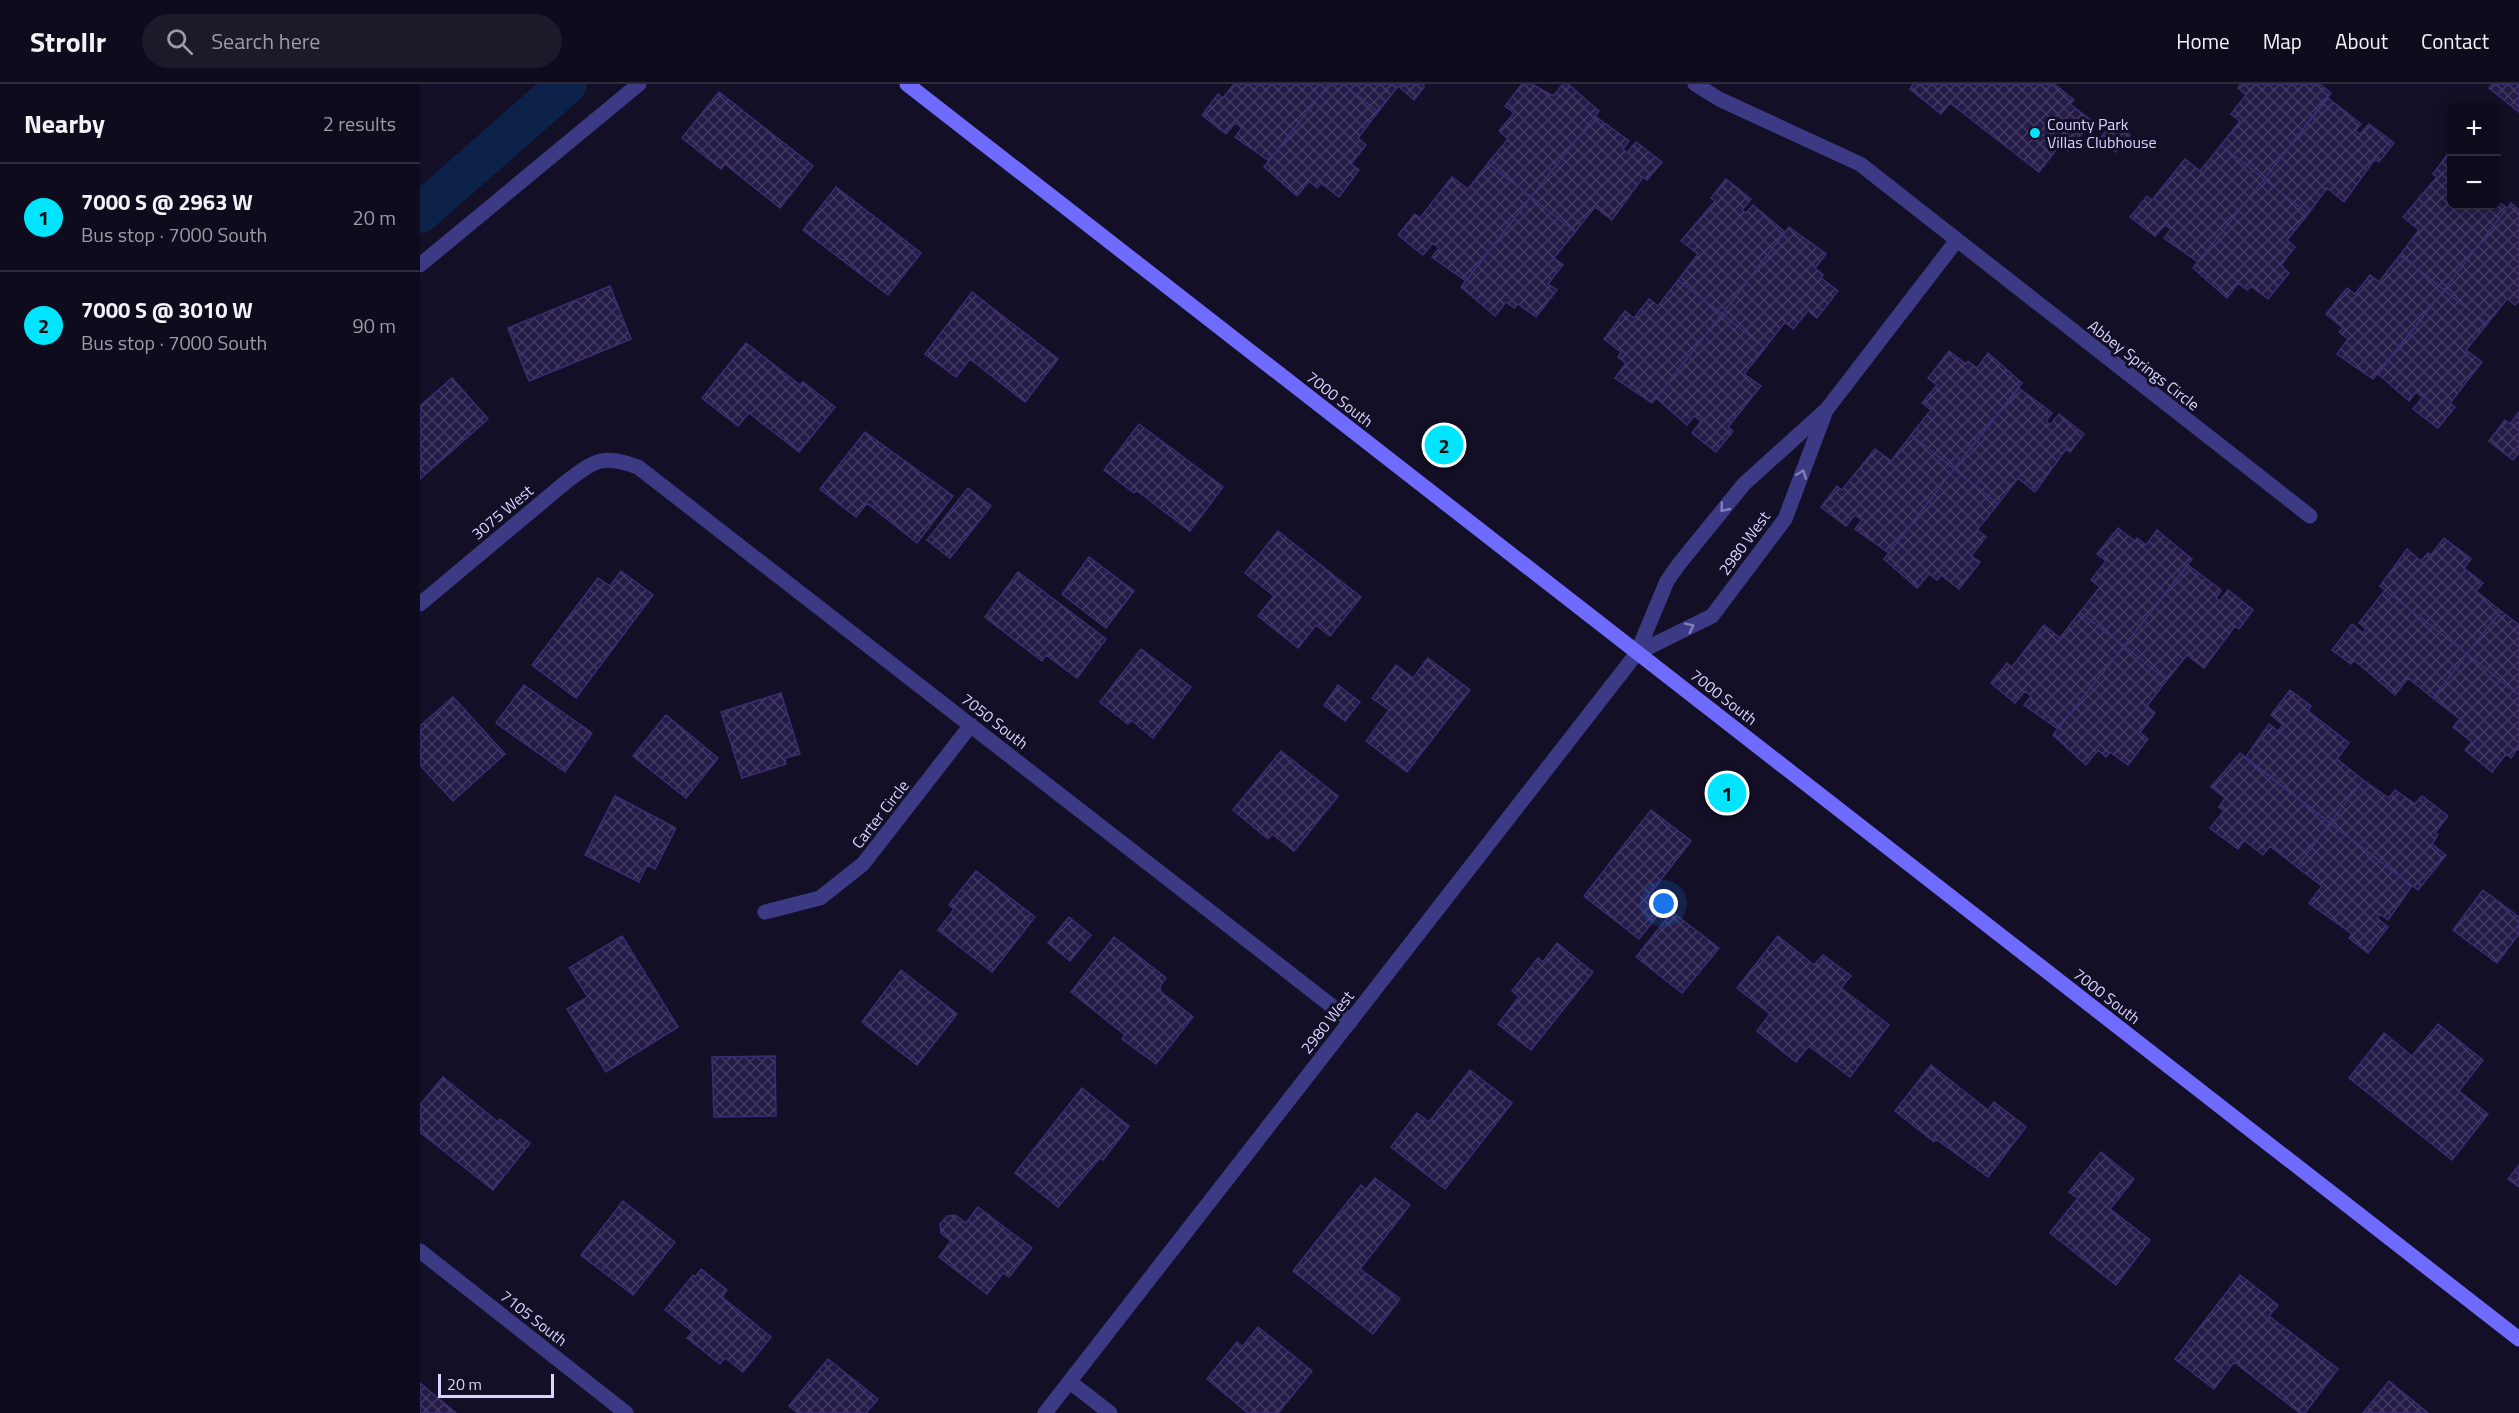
<!DOCTYPE html>
<html lang="en">
<head>
<meta charset="utf-8">
<style>
	:root { --surface:#0e0b1c; --page:#1c1929; --text:#f1f3f6; --muted:#9b9ba3; --line:#2e2b3b; --accent:#00e5ff }
	body { margin:0; font-family:"Titillium Web",sans-serif; background:var(--page); color:var(--text) }
	.controls { position:absolute; right:18px; top:18px; display:grid; overflow:hidden; border-radius:12px; box-shadow:0 3px 15px #0003 }
	.controls button { width:54px; height:54px; display:grid; place-items:center; padding:0; border:0; border-bottom:2px solid var(--line); background:var(--surface); color:var(--text); font:30px sans-serif }
	.scale { position:absolute; left:18px; bottom:15px; width:116px; box-sizing:border-box; padding-left:6px; border:3px solid #d9d4ff; border-top:0; font-size:16px; line-height:21px; white-space:nowrap; color:#d9d4ff; -webkit-text-stroke:4px #130f26; paint-order:stroke }
	.you { position:absolute; left:1244px; top:820px; width:21px; height:21px; margin:-15px; border:4px solid #fff; border-radius:50%; background:#1a73e8; box-shadow:0 0 0 9px #1a73e833 }
	.badge { display:grid; place-items:center; width:39px; height:39px; border-radius:50%; background:var(--accent); color:#111; font-size:20px; font-weight:700 }
	.pin { position:absolute; translate:-50% -50%; border:3px solid #fff; box-shadow:0 2px 6px #0006 }
	.list { margin:0; padding:0; list-style:none }
	h2 { display:flex; justify-content:space-between; align-items:center; height:78px; margin:0; padding:0 24px; font-size:26px }
	h2 small { font-size:20px; font-weight:400; color:var(--muted) }
	.list li { display:grid; grid-template-columns:39px 1fr auto; gap:18px; align-items:center; box-sizing:border-box; height:108px; padding:0 24px; border-top:2px solid var(--line) }
	.list b { display:block; font-size:22px; white-space:nowrap }
	.list p { margin:0; font-size:20px; white-space:nowrap; color:var(--muted) }
	.list em { font-size:20px; font-style:normal; color:var(--muted) }
	.icon { flex:none; width:33px; height:33px; fill:none; stroke:currentColor; stroke-width:2; stroke-linecap:round; stroke-linejoin:round }
	.map { position:relative; flex:none; width:2099px; height:1329px; overflow:hidden }
	header { display:flex; align-items:center; gap:36px; box-sizing:border-box; height:84px; padding:0 30px; background:var(--surface); border-bottom:2px solid var(--line) }
	header strong { font-size:28px }
	nav { display:flex; gap:33px; margin-inline-start:auto; font-size:21px }
	.search { width:420px; height:54px; background:var(--page); display:flex; align-items:center; gap:15px; box-sizing:border-box; padding:0 21px; border-radius:33px; color:var(--muted); font-size:22px }
	main { display:flex }
	aside { flex:1; background:var(--surface) }
	.map>svg:first-child { display:block }
</style>
</head>
<body>
<header>
<strong>Strollr</strong>
<div class="search"><svg class="icon" aria-label="search" viewBox="0 0 24 24"><circle cx="10" cy="10" r="6"/><path d="M15 15l6 6"/></svg>Search here</div>
<nav><a>Home</a><a>Map</a><a>About</a><a>Contact</a></nav>
</header>
<main>
<aside>
<h2>Nearby<small>2 results</small></h2>
<ul class="list">
<li><span class="badge">1</span><div><b>7000 S @ 2963 W</b><p>Bus stop · 7000 South</p></div><em>20 m</em></li>
<li><span class="badge">2</span><div><b>7000 S @ 3010 W</b><p>Bus stop · 7000 South</p></div><em>90 m</em></li>
</ul>
</aside>
<div class="map">
<svg width="2099" height="1329" viewBox="0 0 2099 1329">
	<defs>
		<pattern id="building-cross-hatch" width="8" height="8" patternUnits="userSpaceOnUse" patternTransform="scale(1.5)"><rect width="8" height="8" fill="#241b47"/><path d="M0 0l8 8M0 8l8-8" fill="none" stroke="#433b63"/></pattern>
	</defs>
	<rect width="100%" height="100%" fill="#130f26"/>
	<g fill="none" stroke-linecap="round" stroke-linejoin="round">
		<path stroke="#0c2248" stroke-width="40" d="M0,129L147,0"/>
	</g>
	<path fill="url(#building-cross-hatch)" stroke="#3b2d73" stroke-width="1.5" d="M814,0H909L849,77L815,53L822,44L815,39L806,50L782,31L798,10L803,14Z
		M909,0H923L958,28L938,54L946,61L931,80L939,86L919,113L901,99L897,104L889,97L877,112L844,83Z
		M923,0H1004V3L994,16L978,2L958,28Z
		M1102,0H1112L1133,12L1143,0H1148L1179,27L1111,113L1068,79L1088,55L1079,47L1094,29L1085,22Z
		M1493,0H1634L1654,16L1650,20L1672,37L1648,67L1640,61L1619,88L1530,19L1521,30L1490,5Z
		M1820,0H1900L1911,9L1844,95L1801,61L1820,37L1811,30L1826,11L1818,4Z
		M2072,0H2099V28L2069,4Z
		M299,8L393,82L360,124L305,80L301,85L262,54Z
		M1908,14L1941,40L1935,47L1940,50L1949,40L1974,59L1959,78L1955,75L1924,118L1907,104L1888,130L1844,95Z
		M1175,32L1209,57L1203,65L1207,69L1216,58L1242,78L1227,96L1223,93L1192,136L1175,123L1155,148L1111,113Z
		M1693,38L1710,51L1696,68L1680,55Z
		M1801,61L1844,95L1778,178L1744,154L1751,145L1745,141L1735,152L1710,133L1727,112L1732,116L1765,75L1780,87Z
		M2027,71L2032,74V122H2076V116L2087,124L2024,206L1980,171L1999,146L1983,133L2017,93L2013,90Z
		M1068,79L1111,113L1046,197L1012,173L1019,164L1013,159L1003,171L978,151L995,130L1000,134L1032,93L1048,105Z
		M1306,95L1331,115L1322,126L1326,129L1333,121L1365,148L1302,230L1258,196L1278,170L1261,157L1295,117L1291,114Z
		M1844,95L1888,130L1867,156L1875,163L1861,181L1869,189L1848,215L1831,202L1827,206L1818,199L1807,214L1773,184Z
		M416,103L501,169L468,211L383,146Z
		M1111,113L1155,148L1134,174L1143,181L1128,200L1137,206L1116,233L1098,220L1094,224L1086,218L1075,232L1041,203Z
		M2091,119L2099,126V217L2095,221L2087,215L2067,240L2024,206Z
		M1369,143L1406,170L1395,184L1403,191L1401,194L1418,207L1397,234L1388,227L1373,245L1365,238L1345,264L1302,230Z
		M1980,171L2024,206L1953,295L1917,270L1928,255L1919,248L1923,244L1906,230L1927,204L1935,210L1950,191L1959,198Z
		M1258,196L1302,230L1232,319L1195,294L1206,279L1198,273L1201,268L1184,255L1205,227L1214,234L1229,215L1238,222Z
		M190,202L211,255L109,297L88,244Z
		M2024,206L2067,240L2046,266L2062,278L2030,319L2035,323L2018,344L1993,325L2003,313L1996,308L1989,317L1958,290Z
		M552,208L638,275L605,318L550,275L536,293L505,270Z
		M1302,230L1345,264L1324,290L1341,302L1308,343L1313,347L1296,368L1272,349L1281,337L1274,332L1267,341L1236,314Z
		M326,259L380,301L383,298L415,323L379,368L329,329L318,342L282,314Z
		M1529,267L1546,280L1548,277L1557,284L1568,269L1602,299L1534,385L1491,351L1511,326L1502,319L1517,301L1508,294Z
		M32,294L68,335L0,395V322Z
		M1599,304L1632,329L1626,337L1630,341L1639,330L1664,350L1650,368L1646,365L1615,408L1598,394L1578,420L1534,385Z
		M2099,328V369L2093,376L2069,357L2085,336L2090,340Z
		M719,340L803,403L770,447L716,406L714,409L684,386Z
		M445,348L533,412L497,459L447,419L436,433L400,405Z
		M1491,351L1534,385L1469,469L1435,445L1442,436L1435,431L1426,442L1401,423L1417,402L1422,406L1455,365L1471,377Z
		M1534,385L1578,420L1557,446L1566,453L1551,472L1560,478L1539,505L1521,491L1517,496L1509,490L1497,504L1464,475Z
		M548,404L571,422L530,474L507,456Z
		M1698,444L1715,457L1717,454L1726,461L1737,446L1772,475L1704,562L1660,528L1680,503L1671,496L1686,477L1677,470Z
		M858,447L941,513L910,552L896,541L878,564L838,532L854,512L825,489Z
		M2024,454L2051,475L2044,484L2063,499L2056,507L2081,527L2047,570L1960,502L1987,465L2001,477L2008,469L2011,471Z
		M669,473L714,507L686,544L642,510Z
		M1768,481L1801,506L1796,514L1800,517L1808,506L1833,526L1819,545L1815,542L1784,584L1767,571L1747,596L1704,562Z
		M201,487L233,511L156,614L112,581L178,494L190,502Z
		M598,488L686,555L657,594L626,571L622,577L565,533Z
		M1965,506L2047,570L2013,614L1988,594L1975,611L1934,576L1931,580L1912,566L1932,540L1943,549L1946,545L1939,539Z
		M2081,527L2099,541V611L2047,570Z
		M1660,528L1704,562L1638,645L1604,621L1611,612L1605,607L1595,619L1571,599L1587,579L1592,583L1624,541L1640,554Z
		M1704,562L1747,596L1727,622L1735,629L1720,648L1728,655L1708,681L1690,668L1686,673L1678,666L1666,681L1633,651Z
		M721,565L771,603L733,654L711,636L708,640L680,618Z
		M2047,570L2099,611V666L2097,665L2091,674L2086,670L2072,688L2045,666L2052,658L2033,643L2040,635L2013,614Z
		M1008,574L1050,606L987,688L946,657L969,626L952,614L976,581L993,594Z
		M104,601L172,649L145,688L76,639Z
		M918,601L940,618L925,637L904,621Z
		M1870,606L1891,622L1888,627L1929,659L1917,675L1943,696L1910,739L1825,674L1849,640L1858,647L1863,641L1851,631Z
		M361,609L380,670L365,674L366,680L322,694L301,628Z
		M33,613L85,670L33,717L0,681V642Z
		M246,631L298,674L266,714L213,672Z
		M861,667L918,712L874,767L852,750L848,755L813,726Z
		M1820,669L1910,739L1877,783L1850,762L1843,771L1824,756L1818,765L1790,744L1804,727L1799,723L1805,714L1791,703Z
		M1943,696L1969,714L1975,706L1995,720L2002,712L2028,732L2015,749L2018,751L2012,760L2026,771L1998,806L1910,739Z
		M195,712L256,744L235,785L227,781L219,798L165,771Z
		M1231,726L1271,757L1229,811L1244,823L1219,855L1164,812Z
		M1910,739L1992,802L1968,836L1960,830L1957,834L1968,843L1948,869L1929,854L1932,850L1889,819L1902,802L1877,783Z
		M556,787L615,833L572,888L518,846L534,825L529,821Z
		M2063,806L2099,833V850L2077,879L2033,846Z
		M1252,828L1299,864L1262,909L1216,873Z
		M649,833L671,851L650,877L628,859Z
		M202,852L258,943L186,988L147,925L168,913L149,884Z
		M1358,852L1394,881L1403,871L1431,892L1421,904L1469,941L1430,993L1389,962L1376,978L1337,947L1350,930L1317,904Z
		M694,853L746,894L740,902L741,908L773,933L736,980L702,955L705,951L651,908Z
		M1137,859L1173,888L1111,966L1078,940L1099,913L1092,907L1118,874L1123,878Z
		M481,886L537,930L497,981L442,938Z
		M2018,940L2063,976L2039,1007L2068,1030L2032,1076L1929,994L1964,949L1992,972Z
		M355,972L356,1032L294,1033L292,973Z
		M1511,981L1568,1026L1574,1018L1606,1043L1568,1093L1516,1055L1514,1058L1475,1027Z
		M1050,986L1092,1019L1025,1105L971,1063L997,1029L1009,1038Z
		M23,993L78,1038L80,1035L110,1059L73,1106L0,1048V1021Z
		M662,1004L709,1042L683,1076L680,1074L638,1123L595,1089Z
		M1681,1068L1714,1095L1690,1125L1730,1156L1696,1201L1630,1149L1658,1114L1649,1108Z
		M2099,1081V1103L2088,1095Z
		M955,1094L990,1121L940,1185L980,1215L953,1250L873,1187L941,1101L946,1105Z
		M203,1117L255,1158L213,1211L161,1171Z
		M558,1123L612,1164L589,1193L583,1189L567,1210L519,1173L531,1157L521,1149L520,1140L527,1132L535,1131L546,1139Z
		M281,1185L307,1206L302,1213L351,1253L323,1288L305,1274L300,1280L267,1254L273,1248L245,1226L273,1191L275,1193Z
		M1820,1191L1858,1221L1849,1232L1918,1285L1885,1329H1880L1814,1278L1794,1305L1755,1275Z
		M838,1243L892,1287L858,1329H828L787,1295L817,1258L822,1263Z
		M408,1275L458,1315L446,1329H378L369,1322Z
		M1969,1297L2008,1329H1943Z
		M0,1299L36,1329H0Z"/>
	<g fill="none" stroke-linecap="round" stroke-linejoin="round">
		<path stroke="#3d3a85" stroke-width="15" d="M0,181L219,0"/>
		<path stroke="#3d3a85" stroke-width="15" d="M1275,0L1299,15L1440,80L1890,432
			M0,520L146,398C176,376 181,370 218,383L931,937
			M1217,569L1292,532L1365,435L1405,329
			M345,828L400,814L443,780L551,641
			M0,1167L206,1329
			M650,1298L690,1329
			M625,1329L1217,569L1247,497L1259,480L1324,400L1407,325L1537,156"/>
		<path stroke="#6f6bff" stroke-width="15" d="M487,0L2099,1255"/>
	</g>
	<defs><path id="oneway-chevron" d="M-2-3.5L2.5 0L-2 3.5" fill="none" stroke-width="1.6" stroke-linecap="round" stroke-linejoin="round" transform="scale(1.5)"/></defs>
	<g stroke="#837fbc">
		<use href="#oneway-chevron" transform="translate(1382 390) rotate(-69)"/>
		<use href="#oneway-chevron" transform="translate(1304 424) rotate(129)"/>
		<use href="#oneway-chevron" transform="translate(1270 543) rotate(-26)"/>
	</g>
	<circle fill="#00e5ff" stroke="#130f26" stroke-width="2" cx="1615" cy="49" r="6"/>
	<g text-anchor="middle" stroke-width="6" stroke-linejoin="round" paint-order="stroke">
		<g font-size="16" fill="#d9d4ff" stroke="#130f26" text-anchor="start">
			<text x="1627" y="46">County Park<tspan x="1627" dy="18">Villas Clubhouse</tspan></text>
		</g>
		<g font-size="16" fill="#d9d4ff" stroke="#130f26">
			<text transform="translate(1724 281) rotate(38)" y="6">Abbey Springs Circle</text>
			<text transform="translate(920 315) rotate(38)" y="6">7000 South</text>
			<text transform="translate(82 428) rotate(-40)" y="6">3075 West</text>
			<text transform="translate(1324 459) rotate(-54)" y="6">2980 West</text>
			<text transform="translate(1304 613) rotate(38)" y="6">7000 South</text>
			<text transform="translate(575 637) rotate(38)" y="6">7050 South</text>
			<text transform="translate(460 730) rotate(-52)" y="6">Carter Circle</text>
			<text transform="translate(1687 912) rotate(38)" y="6">7000 South</text>
			<text transform="translate(907 938) rotate(-52)" y="6">2980 West</text>
			<text transform="translate(114 1234) rotate(38)" y="6">7105 South</text>
		</g>
	</g>
</svg>
<div class="controls">
<button>+</button>
<button>−</button>
</div>
<div class="scale">20 m</div>
<div class="you"></div>
<div class="pin badge" style="left:1307px;top:709px">1</div>
<div class="pin badge" style="left:1024px;top:361px">2</div>
</div>
</main>
</body>
</html>
